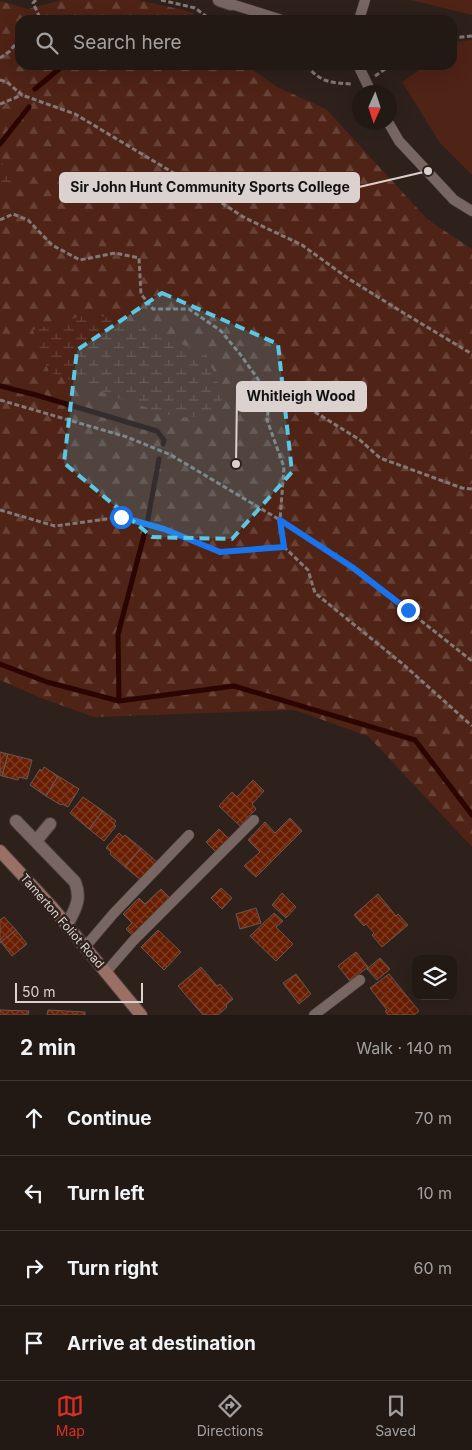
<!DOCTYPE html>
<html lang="en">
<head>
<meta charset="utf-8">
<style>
	:root { --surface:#221915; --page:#2a221e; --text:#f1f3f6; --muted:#a2a0a0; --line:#3f3834; --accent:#d93025 }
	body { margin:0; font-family:Inter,sans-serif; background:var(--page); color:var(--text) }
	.controls { position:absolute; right:15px; bottom:15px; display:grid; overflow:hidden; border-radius:10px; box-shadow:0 5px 20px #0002 }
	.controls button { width:45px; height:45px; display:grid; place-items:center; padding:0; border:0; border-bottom:1px solid var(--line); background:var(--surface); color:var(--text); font:25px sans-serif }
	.compass { position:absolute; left:352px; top:85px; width:45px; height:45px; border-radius:50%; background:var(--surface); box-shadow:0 5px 20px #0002; rotate:183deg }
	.scale { position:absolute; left:15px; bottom:12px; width:128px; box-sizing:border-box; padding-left:5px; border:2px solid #dbd1cf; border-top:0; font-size:14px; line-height:18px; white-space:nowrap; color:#dbd1cf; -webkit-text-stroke:4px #2e211c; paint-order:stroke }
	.stop { position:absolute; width:15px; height:15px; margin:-11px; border:4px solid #1a73e8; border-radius:50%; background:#fff }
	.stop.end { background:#1a73e8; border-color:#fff; box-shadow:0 1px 5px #0008 }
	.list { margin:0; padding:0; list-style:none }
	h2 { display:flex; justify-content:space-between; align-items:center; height:65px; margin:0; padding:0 20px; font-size:21px }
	h2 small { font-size:16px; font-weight:400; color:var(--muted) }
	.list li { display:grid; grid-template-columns:32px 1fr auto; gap:15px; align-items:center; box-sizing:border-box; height:75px; padding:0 20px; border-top:1px solid var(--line) }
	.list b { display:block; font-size:19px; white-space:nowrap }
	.list em { font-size:16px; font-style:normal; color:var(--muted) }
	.icon { flex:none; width:28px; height:28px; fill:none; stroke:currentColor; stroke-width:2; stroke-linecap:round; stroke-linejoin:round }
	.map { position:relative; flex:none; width:472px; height:1015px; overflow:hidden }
	.search { position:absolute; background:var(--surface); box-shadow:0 5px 20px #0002; left:15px; right:15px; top:15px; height:55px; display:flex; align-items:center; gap:12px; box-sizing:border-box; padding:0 18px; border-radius:15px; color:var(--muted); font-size:19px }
	.sheet { height:365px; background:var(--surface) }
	nav { display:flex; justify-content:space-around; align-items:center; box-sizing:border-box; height:70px; border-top:1px solid var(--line); background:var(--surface); font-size:14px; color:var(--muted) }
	nav a { display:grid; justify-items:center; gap:2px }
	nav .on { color:var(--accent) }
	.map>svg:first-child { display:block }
</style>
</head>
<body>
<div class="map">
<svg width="472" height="1015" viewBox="0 0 472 1015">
	<defs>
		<pattern id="forest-firs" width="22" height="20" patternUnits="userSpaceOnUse" patternTransform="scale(1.25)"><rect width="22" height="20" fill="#4f2316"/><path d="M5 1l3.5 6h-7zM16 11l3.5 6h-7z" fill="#684237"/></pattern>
		<pattern id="wetland-marsh" width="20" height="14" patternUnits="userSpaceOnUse" patternTransform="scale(1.25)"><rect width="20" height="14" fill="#4f2316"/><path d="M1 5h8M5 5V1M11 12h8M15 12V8" fill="none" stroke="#684237"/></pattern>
		<pattern id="building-cross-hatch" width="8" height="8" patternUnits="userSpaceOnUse" patternTransform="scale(1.25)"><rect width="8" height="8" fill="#691d01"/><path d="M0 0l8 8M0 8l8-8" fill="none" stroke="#7e3d25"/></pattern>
	</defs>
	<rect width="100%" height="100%" fill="#2e211c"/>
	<path fill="#4f2316" d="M410,0H472V15Z
		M472,40V175L440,143L402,82L427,65H452V42Z"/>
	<path fill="url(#forest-firs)" d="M61,0H138L192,12L200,20H20V65H246L277,87L326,109L428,220L472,249V847L368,736L295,710L94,717L41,698L0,680V1L28,9Z"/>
	<path fill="url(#wetland-marsh)" d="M0,161L7,167L12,183L0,191Z
		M92,313L149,331L206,354L224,397L211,415L178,418L115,397L49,372L33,330Z"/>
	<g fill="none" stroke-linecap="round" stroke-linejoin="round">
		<path stroke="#2c0500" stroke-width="5" d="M35,89L64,65
			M0,144L29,107
			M0,386L36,395L157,431L164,440L163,444
			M0,664L47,682L119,701L234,686L415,740L472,815
			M119,701L118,634L147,524L159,459"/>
	</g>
	<path fill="url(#building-cross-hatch)" stroke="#675752" d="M0,752L8,754L2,776L0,775Z
		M8,754L32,760L27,779L19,777L18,780L2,776Z
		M44,767L58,776L46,796L30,785L40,769L42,771Z
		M58,776L79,789L68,807L62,804L61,805L46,796Z
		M253,780L264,791L252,804L256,809L240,826L219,806L232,792L237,797Z
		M83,797L103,811L89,829L70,813Z
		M103,811L116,821L114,824L116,826L104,841L89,829Z
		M290,818L302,831L256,877L244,866L260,852L248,840L265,822L275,833Z
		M219,829L231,841L218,854L206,842Z
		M119,833L123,837L125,835L141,848L125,867L110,854L111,852L106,848Z
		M141,848L158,863L142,881L125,867Z
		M221,888L232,898L222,909L211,898Z
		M161,889L172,900L134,937L126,929L132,923L123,914L139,898L145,904Z
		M282,893L296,907L286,918L272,905Z
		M378,894L396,916L398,914L408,925L382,947L372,935L374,933L366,924L364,926L354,915Z
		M256,908L261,923L240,929L236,914Z
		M274,913L283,921L276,927L293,944L276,961L250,936Z
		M4,917L16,930L0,943V920Z
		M16,930L27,944L12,956L1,942Z
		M158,930L181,952L164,970L141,947Z
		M356,952L368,967L350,981L338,966Z
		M380,958L390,969L377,980L367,969Z
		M201,967L217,986L220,984L233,999L226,1005L227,1007L218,1015H203L178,986Z
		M296,974L311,994L299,1004L283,983Z
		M389,974L419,1011L414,1015H388L385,1011L387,1010L370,988Z
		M0,1010L29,1011L28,1015H0Z
		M48,1010L85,1012V1015H47Z"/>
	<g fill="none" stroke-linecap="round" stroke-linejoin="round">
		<g stroke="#493e3b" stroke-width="11">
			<path id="service" d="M231,4L282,20
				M359,20L365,0
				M358,65L371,92
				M388,122L399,141L454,200L472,211
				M85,947L114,913L189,835
				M106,972L133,941L254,820
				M314,1015L360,980"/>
		</g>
		<g stroke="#493e3b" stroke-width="14">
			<path id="minor" d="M219,0L231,4
				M16,821L75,882C82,900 75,909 67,925
				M36,841L50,824"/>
		</g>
		<g stroke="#493e3b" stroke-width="14">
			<path id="secondary" d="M0,851L52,907L141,1015"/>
		</g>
		<path stroke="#847875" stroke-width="3" stroke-dasharray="5 2.5" stroke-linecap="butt" d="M36,0L33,3L41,20
			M161,0L195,8L211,20
			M452,38L472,36
			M0,58L10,51L20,38
			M307,65C319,83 334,83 353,84
			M375,76L391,65
			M0,80L7,82L22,95L75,114L192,184L245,218L302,245L349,279L402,312L472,354
			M0,104L22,95
			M0,220L13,214L28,220L52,245L80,260L115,253L139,258L141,294L153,309H189L221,331L240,354L270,396
			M0,400L127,437L171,455L280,520L353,567L472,661
			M0,510L55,526L121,517L164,529L221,552L284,547L308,570L315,593L404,665L472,726
			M284,547L280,520L284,467L267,420L270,396L302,404L360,440L380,458L462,488L472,489"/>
		<use href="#service" stroke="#776661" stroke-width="10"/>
		<use href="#minor" stroke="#776661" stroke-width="12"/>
		<use href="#secondary" stroke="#9b7064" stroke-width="12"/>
	</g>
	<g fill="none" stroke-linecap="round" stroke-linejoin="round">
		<path stroke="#1a73e8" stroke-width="6" d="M121,517L164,529L220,552L284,547L280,520L352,567L408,610"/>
	</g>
	<path fill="#5ac8e5" fill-opacity="0.2" stroke="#5ac8e5" stroke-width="4" stroke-dasharray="10 6" stroke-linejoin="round" d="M162,293L278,344L292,472L232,539L152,537L64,463L77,350Z"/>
	<g text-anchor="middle" stroke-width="5" stroke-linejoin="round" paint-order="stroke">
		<g font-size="12" fill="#dbd1cf" stroke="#2e211c">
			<text transform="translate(62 921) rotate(49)" y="4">Tamerton Foliot Road</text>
		</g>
	</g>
	<path fill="none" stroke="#dbd1cf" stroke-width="2" d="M428 171L359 187M236 464L237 396"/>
	<g fill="#dbd1cf" stroke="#2e211c" stroke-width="2">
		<circle cx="428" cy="171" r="5"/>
		<circle cx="236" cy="464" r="5"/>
	</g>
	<g fill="#dbd1cf" stroke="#dbd1cf" stroke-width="2">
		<rect x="60" y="173" width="299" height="29" rx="5"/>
		<rect x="237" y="382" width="129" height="29" rx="5"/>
	</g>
	<g font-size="14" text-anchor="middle" font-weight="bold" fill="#111">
		<text x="210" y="192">Sir John Hunt Community Sports College</text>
		<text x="301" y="401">Whitleigh Wood</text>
	</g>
</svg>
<div class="controls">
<button><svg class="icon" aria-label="layers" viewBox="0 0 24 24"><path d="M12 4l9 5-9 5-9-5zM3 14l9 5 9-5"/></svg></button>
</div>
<svg class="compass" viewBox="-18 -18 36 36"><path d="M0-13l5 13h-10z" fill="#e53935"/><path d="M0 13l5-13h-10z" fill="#a2a0a0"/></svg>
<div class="scale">50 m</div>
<div class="stop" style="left:121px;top:517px"></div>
<div class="stop end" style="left:408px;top:610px"></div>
<div class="search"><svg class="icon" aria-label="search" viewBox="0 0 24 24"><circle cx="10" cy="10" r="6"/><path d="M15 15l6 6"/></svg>Search here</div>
</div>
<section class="sheet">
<h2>2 min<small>Walk · 140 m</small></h2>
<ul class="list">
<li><svg class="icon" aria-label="ahead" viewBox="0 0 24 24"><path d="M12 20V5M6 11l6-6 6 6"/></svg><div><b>Continue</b></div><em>70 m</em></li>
<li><svg class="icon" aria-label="left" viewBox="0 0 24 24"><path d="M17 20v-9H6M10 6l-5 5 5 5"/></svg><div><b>Turn left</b></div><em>10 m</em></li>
<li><svg class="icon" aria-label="right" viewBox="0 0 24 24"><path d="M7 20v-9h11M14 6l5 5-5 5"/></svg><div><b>Turn right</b></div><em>60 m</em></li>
<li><svg class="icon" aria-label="arrive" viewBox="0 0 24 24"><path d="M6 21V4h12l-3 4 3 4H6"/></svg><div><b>Arrive at destination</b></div></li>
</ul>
</section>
<nav>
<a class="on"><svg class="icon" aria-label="map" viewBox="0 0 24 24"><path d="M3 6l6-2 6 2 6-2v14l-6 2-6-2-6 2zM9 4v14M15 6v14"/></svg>Map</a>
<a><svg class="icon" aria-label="directions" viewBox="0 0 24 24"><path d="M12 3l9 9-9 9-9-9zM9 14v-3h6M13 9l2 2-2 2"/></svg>Directions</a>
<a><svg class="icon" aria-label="saved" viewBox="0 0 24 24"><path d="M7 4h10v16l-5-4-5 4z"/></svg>Saved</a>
</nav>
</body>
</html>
